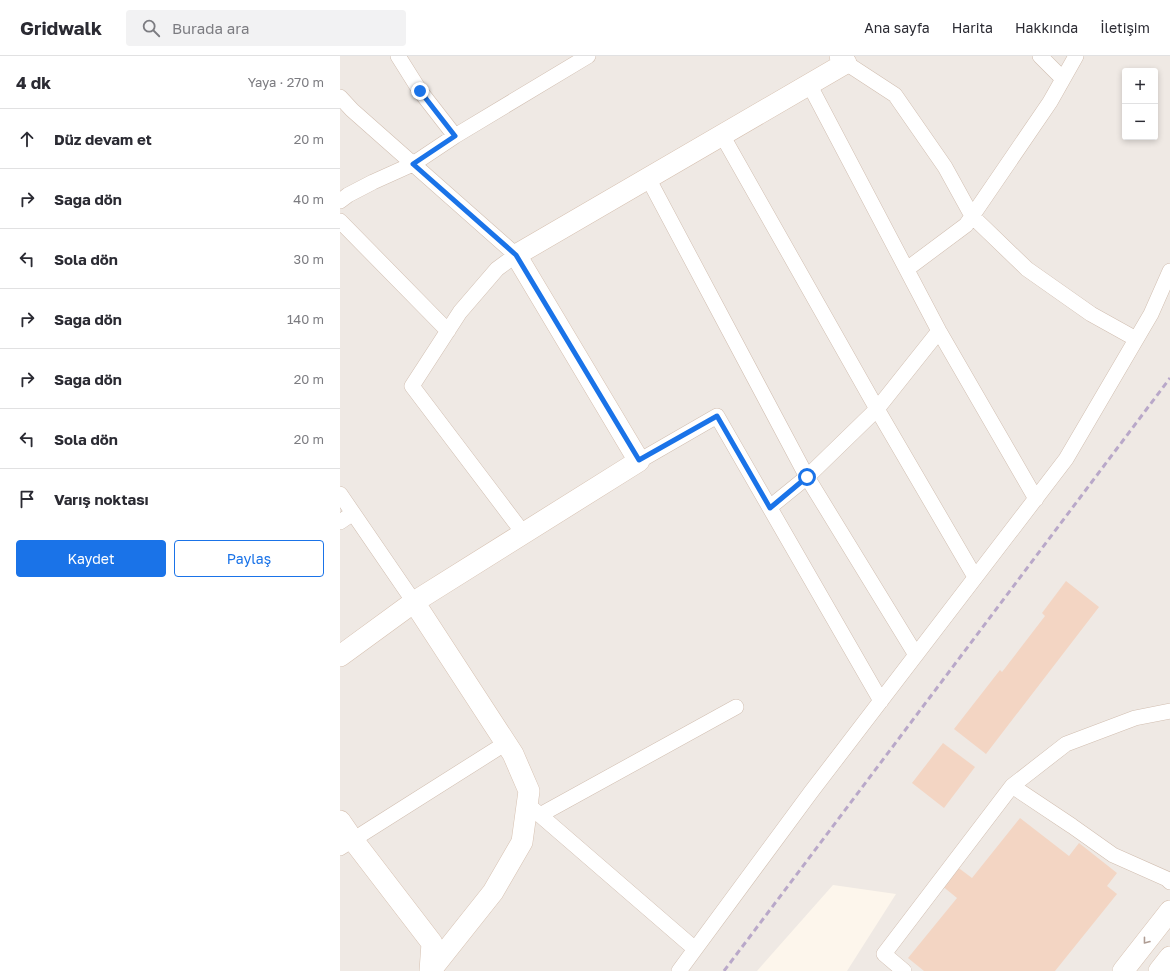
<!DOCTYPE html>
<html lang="tr">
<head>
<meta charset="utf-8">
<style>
	:root { --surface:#fff; --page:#f2f2f3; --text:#2b2b33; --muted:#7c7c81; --line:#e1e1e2; --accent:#1a73e8 }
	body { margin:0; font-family:"Golos Text",sans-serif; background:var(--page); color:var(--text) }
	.controls { position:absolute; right:12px; top:12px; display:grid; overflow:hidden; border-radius:4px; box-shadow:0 2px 6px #0003 }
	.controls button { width:36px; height:36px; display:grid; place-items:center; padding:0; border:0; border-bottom:1px solid var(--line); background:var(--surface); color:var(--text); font:20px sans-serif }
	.stop { position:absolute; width:12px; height:12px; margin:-9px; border:3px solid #1a73e8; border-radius:50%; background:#fff }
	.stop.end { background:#1a73e8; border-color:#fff; box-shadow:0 1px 4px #0008 }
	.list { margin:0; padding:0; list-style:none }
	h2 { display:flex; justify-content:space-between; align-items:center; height:52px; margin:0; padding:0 16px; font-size:17px }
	h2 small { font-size:13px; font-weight:400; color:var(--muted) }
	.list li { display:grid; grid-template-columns:26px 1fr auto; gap:12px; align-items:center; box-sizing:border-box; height:60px; padding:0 16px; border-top:1px solid var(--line) }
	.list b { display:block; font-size:15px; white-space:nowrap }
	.list em { font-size:13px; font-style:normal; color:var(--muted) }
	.actions { display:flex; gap:8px; padding:12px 16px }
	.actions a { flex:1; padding:9px 0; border:1px solid var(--accent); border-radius:4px; text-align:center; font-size:14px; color:var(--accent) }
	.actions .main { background:var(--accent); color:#fff }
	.icon { flex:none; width:22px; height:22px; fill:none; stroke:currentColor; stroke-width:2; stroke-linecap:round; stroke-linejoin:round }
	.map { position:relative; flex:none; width:830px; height:915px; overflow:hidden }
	header { display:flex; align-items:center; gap:24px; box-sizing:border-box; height:56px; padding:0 20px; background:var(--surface); border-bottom:1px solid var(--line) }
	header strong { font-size:19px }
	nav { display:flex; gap:22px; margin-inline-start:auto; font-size:14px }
	.search { width:280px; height:36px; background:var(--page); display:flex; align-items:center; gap:10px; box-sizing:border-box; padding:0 14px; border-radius:4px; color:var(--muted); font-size:15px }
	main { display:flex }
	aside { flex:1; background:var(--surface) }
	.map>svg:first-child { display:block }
</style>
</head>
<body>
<header>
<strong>Gridwalk</strong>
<div class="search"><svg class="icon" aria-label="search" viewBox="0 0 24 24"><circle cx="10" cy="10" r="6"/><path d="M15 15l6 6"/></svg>Burada ara</div>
<nav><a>Ana sayfa</a><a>Harita</a><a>Hakkında</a><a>İletişim</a></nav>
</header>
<main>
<aside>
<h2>4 dk<small>Yaya · 270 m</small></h2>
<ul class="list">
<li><svg class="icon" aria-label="ahead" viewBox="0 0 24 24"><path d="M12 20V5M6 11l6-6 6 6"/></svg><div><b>Düz devam et</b></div><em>20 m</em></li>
<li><svg class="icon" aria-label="right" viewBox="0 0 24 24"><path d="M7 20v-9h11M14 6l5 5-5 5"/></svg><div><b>Sağa dön</b></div><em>40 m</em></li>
<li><svg class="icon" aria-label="left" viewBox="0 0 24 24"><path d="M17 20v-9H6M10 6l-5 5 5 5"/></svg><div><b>Sola dön</b></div><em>30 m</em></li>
<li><svg class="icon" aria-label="right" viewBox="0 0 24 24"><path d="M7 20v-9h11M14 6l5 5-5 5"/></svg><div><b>Sağa dön</b></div><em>140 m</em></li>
<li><svg class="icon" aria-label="right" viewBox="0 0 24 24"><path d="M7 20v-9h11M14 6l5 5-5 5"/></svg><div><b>Sağa dön</b></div><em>20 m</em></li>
<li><svg class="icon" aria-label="left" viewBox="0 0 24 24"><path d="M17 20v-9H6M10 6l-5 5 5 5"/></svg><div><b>Sola dön</b></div><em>20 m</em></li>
<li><svg class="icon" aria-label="arrive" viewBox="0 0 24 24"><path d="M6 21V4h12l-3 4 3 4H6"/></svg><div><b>Varış noktası</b></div></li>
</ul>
<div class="actions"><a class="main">Kaydet</a><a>Paylaş</a></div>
</aside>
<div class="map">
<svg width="830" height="915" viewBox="0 0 830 915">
	<rect width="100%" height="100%" fill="#fdf6ec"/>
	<path fill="#efe9e4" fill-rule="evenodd" d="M0,0H830V915H507L556,838L493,829L417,915H0ZM785,15H815V81H785Z"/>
	<path fill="#f3d5c3" d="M726,525L759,551L646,698L614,673L660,614L662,616L705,560L702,557Z
		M603,687L635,711L604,752L572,727Z
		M680,762L729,800L739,787L777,817L767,830L777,838L715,915H584L568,902L617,842L601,829L616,810L632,822Z"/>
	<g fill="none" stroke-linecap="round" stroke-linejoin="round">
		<g stroke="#d1beb0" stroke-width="16">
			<path id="street" d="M58,0L80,35L115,80
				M700,0L723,23
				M506,7L555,39L605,111L632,160L687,213L751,258L796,283
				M469,28L599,275L696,443
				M0,41L12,54L176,199L157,213L120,256L72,330L184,478
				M382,79L537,353L635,521
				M308,122L467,421L576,599
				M0,145L8,139L33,126L73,108L115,80L248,0
				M0,165L108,275
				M567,213L626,169L710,46L736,0
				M299,405L377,360L541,645
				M0,438L74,546
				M430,451L467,421L537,353L599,275
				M0,466L13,457
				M672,730L732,770L773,799L827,823L830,826
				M193,753L355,893
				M200,759L396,651
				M0,792L166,687
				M339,915L471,736L726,403L811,258L830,215
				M564,915L544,898L672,730L726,688L795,662L830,655"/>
		</g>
		<g stroke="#d6c0b0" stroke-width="22">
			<path id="secondary" d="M74,546L173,698L189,735L182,786L153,836L91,914
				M0,600L74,546L299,405L176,199L506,7L500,0
				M0,765L13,784L92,887L90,915
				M783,915L830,855
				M819,915L830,901"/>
		</g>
		<use href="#street" stroke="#fff" stroke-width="15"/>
		<use href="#secondary" stroke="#fff" stroke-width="21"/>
		<path stroke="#b9a8c9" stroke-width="3" stroke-dasharray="6 4" stroke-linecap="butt" d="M384,915L830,322"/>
	</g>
	<defs><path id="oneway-chevron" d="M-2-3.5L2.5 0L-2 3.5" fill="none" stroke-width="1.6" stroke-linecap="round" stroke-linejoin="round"/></defs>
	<use stroke="#af9d94" href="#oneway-chevron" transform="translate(806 885) rotate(128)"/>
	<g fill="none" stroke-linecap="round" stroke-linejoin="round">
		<path stroke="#1a73e8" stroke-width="5" d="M80,35L115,80L73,108L176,199L299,404L377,360L430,452L467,421"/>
	</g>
</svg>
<div class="controls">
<button>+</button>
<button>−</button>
</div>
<div class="stop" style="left:467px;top:421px"></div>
<div class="stop end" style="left:80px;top:35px"></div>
</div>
</main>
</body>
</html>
